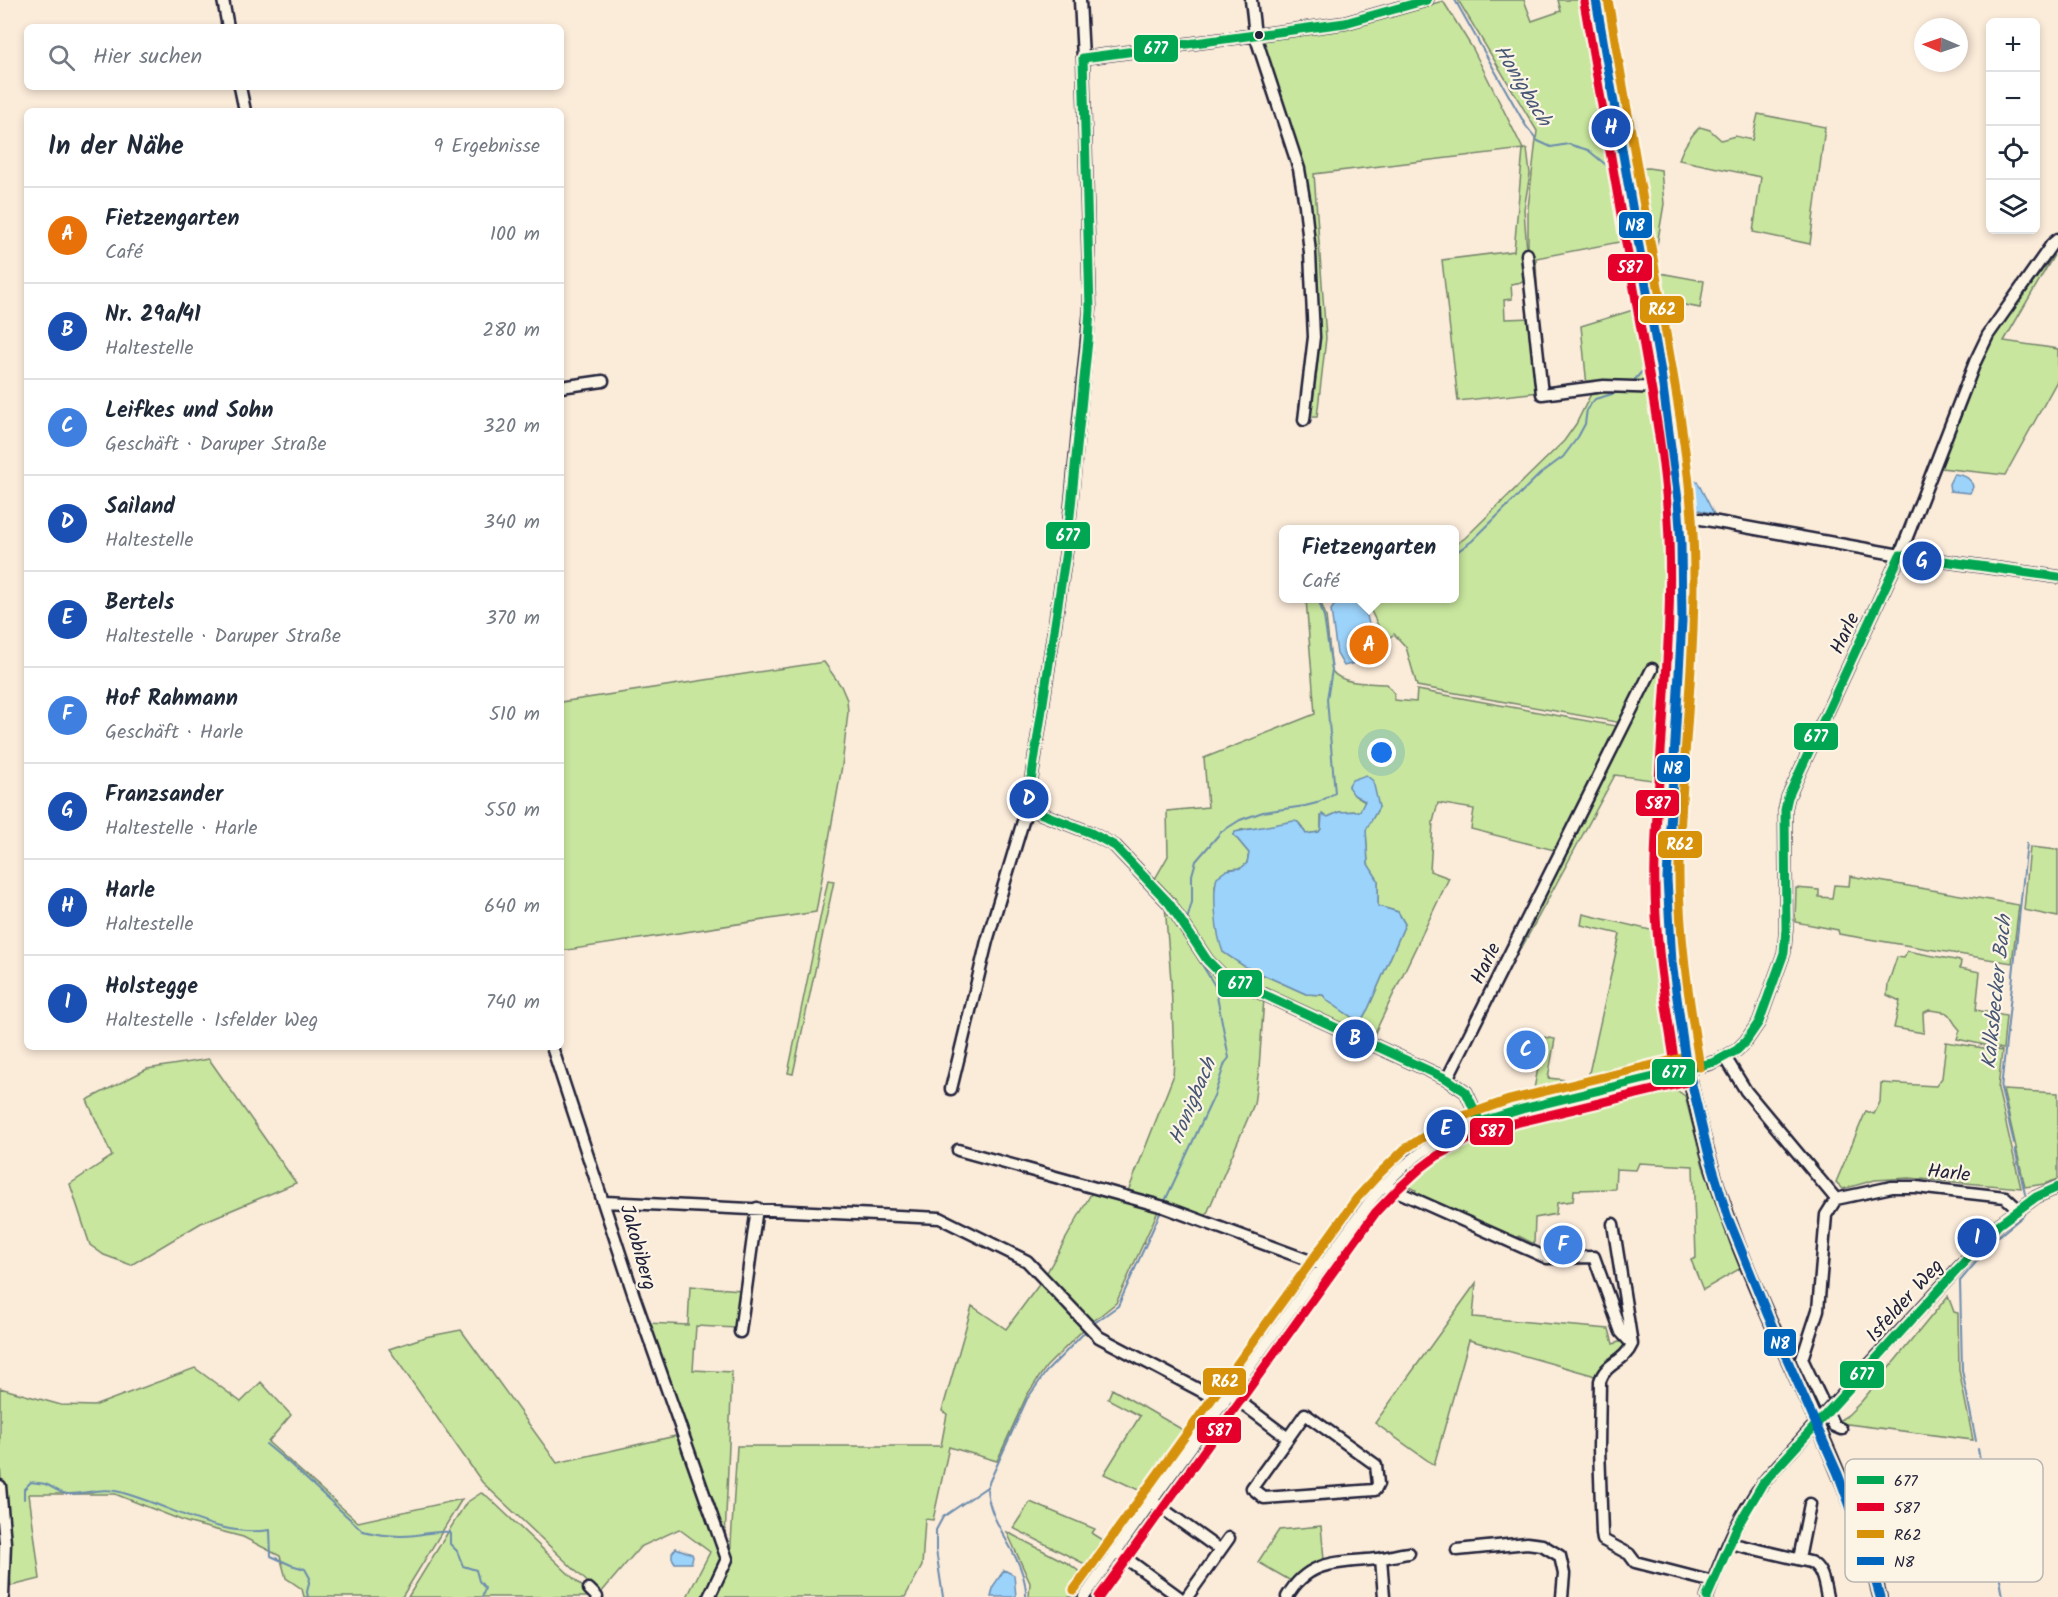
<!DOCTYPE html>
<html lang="de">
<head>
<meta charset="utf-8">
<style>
	:root { --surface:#fff; --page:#f2f2f3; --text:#1f2937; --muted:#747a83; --line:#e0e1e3; --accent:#22223b }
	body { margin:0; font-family:Kalam,sans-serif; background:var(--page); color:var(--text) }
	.controls { position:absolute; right:18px; top:18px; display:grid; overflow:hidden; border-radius:9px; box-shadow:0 3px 9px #0003 }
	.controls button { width:54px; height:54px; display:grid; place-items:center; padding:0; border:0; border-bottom:2px solid var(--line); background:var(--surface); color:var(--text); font:30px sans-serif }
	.compass { position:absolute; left:1914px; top:18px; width:54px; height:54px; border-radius:50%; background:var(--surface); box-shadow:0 3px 9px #0003; rotate:272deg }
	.you { position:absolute; left:1382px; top:753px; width:21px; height:21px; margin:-15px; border:4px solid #fff; border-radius:50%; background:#1a73e8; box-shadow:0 0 0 9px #1a73e833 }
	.badge { display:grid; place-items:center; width:39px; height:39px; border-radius:50%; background:var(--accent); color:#fff; font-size:20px; font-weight:700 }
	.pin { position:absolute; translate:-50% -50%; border:3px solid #fff; box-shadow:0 2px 6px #0006 }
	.popup { position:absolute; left:1279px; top:525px; width:180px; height:78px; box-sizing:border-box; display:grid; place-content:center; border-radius:9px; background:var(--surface); filter:drop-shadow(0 2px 4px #0005); font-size:20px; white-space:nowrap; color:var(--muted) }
	.popup b { font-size:22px; color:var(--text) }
	.popup::after { content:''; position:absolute; left:50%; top:100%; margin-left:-12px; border:12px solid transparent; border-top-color:var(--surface) }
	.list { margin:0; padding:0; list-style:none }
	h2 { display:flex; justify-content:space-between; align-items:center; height:78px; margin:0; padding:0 24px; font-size:26px }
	h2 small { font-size:20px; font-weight:400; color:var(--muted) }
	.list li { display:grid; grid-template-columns:39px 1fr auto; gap:18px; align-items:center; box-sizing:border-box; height:96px; padding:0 24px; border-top:2px solid var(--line) }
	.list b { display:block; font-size:22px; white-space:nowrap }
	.list p { margin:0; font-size:20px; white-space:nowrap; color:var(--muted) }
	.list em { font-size:20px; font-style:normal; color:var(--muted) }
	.icon { flex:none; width:33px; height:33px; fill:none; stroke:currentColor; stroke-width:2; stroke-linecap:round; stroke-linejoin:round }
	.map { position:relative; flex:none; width:2058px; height:1597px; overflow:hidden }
	.search { position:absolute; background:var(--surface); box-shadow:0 3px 9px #0003; left:24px; top:24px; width:540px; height:66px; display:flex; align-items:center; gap:15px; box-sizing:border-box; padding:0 21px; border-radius:9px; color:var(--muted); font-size:22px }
	.panel { position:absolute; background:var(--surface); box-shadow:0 3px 9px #0003; left:24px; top:108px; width:540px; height:942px; border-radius:9px }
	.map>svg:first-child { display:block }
</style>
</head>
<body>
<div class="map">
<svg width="2058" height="1597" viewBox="0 0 2058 1597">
	<rect width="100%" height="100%" fill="#fbebd9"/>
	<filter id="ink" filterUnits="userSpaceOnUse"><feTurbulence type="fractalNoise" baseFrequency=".0167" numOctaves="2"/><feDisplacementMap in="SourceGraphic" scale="12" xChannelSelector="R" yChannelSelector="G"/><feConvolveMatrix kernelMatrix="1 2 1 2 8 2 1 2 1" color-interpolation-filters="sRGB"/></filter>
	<g filter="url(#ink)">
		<path fill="#c8e69d" stroke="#75846c" stroke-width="1.5" fill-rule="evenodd" d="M1458,0H1524L1532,21L1561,11L1558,0H1591L1594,10L1630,240L1536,258L1537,291H1533L1528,254V208L1537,131Z
			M1443,1L1473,49L1523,149H1527L1530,174L1524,209L1529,281L1511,284L1512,299L1504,300L1505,319L1533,318L1540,392L1458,401L1442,260L1514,251L1523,149L1314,174L1326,338L1317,417H1306L1317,339L1301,167L1258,37L1343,28Z
			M1758,114L1825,127L1810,244L1753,232L1761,177L1679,160C1682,149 1691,135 1700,127L1710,130L1721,140L1735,136L1752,140Z
			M1648,168L1661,170L1664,204L1656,251L1660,273L1704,281L1700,308L1664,301L1674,375H1670L1634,169Z
			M2054,255L2004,341L2058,349V379L2005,475L1941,468L1992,336Z
			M1643,307L1659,386H1587L1581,326Z
			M1607,390L1659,392L1670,463L1677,589L1674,685L1667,782L1615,775L1522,947L1518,945L1622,723L1417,686L1406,647L1394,634L1390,637L1385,633L1383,635L1365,599L1454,598L1455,545L1465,538L1564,441L1576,424L1592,392Z
			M1306,599H1322L1320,600L1326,616L1332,671C1342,685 1371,683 1387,684L1394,693V700L1416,702L1417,690L1621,727L1558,851L1471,829L1474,809L1438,803L1433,822L1430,871L1449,878L1371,1041L1225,974C1197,946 1179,910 1155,879L1168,856L1167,811L1208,807L1204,758L1315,714ZM1354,795L1379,807L1366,830L1368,865L1378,880V906L1398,912L1405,924L1368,1009L1362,1019L1356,1020L1328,1001L1323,995L1306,994L1244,966L1223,952L1217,921L1215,885L1230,869L1242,868L1247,863L1249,853L1234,835L1241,830L1300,824L1306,834L1319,832L1321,829V816L1328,817L1339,812L1360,811L1365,802Z
			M824,662L841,686L847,700L848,712L842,766L816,912L561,951V702Z
			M2030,847L2058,850V917L2024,910Z
			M1850,876L2019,905L2012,963L1839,934L1838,930L1795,922L1796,888L1819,890V897L1832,898L1834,885L1849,886Z
			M828,880L834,881L793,1074L788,1073Z
			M1165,905L1206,964L1264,998L1259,1068L1254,1104L1205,1218L1127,1194L1173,1077L1174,1059L1171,980Z
			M1583,914L1663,933L1673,1034L1671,1050L1665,1061L1648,1073L1536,1102L1533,1094L1544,1037L1555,1039L1548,1078L1587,1082L1620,934L1581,925Z
			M1907,951L1961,961L1960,968L1980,972L1976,1010L2006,1016L2003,1049L1957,1039L1960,1030C1944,1013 1957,1013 1929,1010L1923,1013L1924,1033L1894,1028L1900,1001L1887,995L1888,984L1897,957L1904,958Z
			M1946,1042L2002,1051L1998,1089L2021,1188L1909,1178L1875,1180L1843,1189L1836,1182L1866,1111L1874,1114L1880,1102L1881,1083L1936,1086L1942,1078Z
			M209,1059L296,1183L201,1223L131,1265L104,1255L90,1245L70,1184L112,1156L87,1100L147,1069Z
			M1665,1087L1675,1089L1685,1096L1703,1166L1741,1268L1703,1290L1691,1260L1696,1258L1693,1166L1639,1163L1636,1170L1616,1169L1615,1189L1574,1190L1573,1201L1557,1203L1556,1214L1535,1218L1534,1244L1519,1236L1512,1240L1414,1195L1416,1190L1410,1187L1406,1195L1391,1188C1419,1165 1448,1142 1483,1129C1540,1108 1605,1097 1665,1087Z
			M2003,1090L2058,1093V1179L2044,1184L2025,1187Z
			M1092,1192L1159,1209L1116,1303L1091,1323L1045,1276Z
			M1041,1282L1086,1327L1046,1367L1027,1395L997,1461L949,1447L933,1520L925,1519L922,1566L905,1597H712L730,1559L737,1446H941L947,1414L942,1411L972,1306L1006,1329Z
			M1476,1283L1473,1317L1609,1329L1613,1344L1625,1340L1629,1345L1597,1378L1592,1375L1469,1340L1434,1465L1375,1423Z
			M690,1286L741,1290L737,1328L696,1326L693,1370L732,1372L725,1540L647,1323L688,1325Z
			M1948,1296L1954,1312L1958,1313L1959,1370L1973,1440L1840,1423V1420L1848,1415L1861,1402Z
			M461,1330L557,1463L680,1435L725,1559L705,1597H687L710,1552L679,1529L640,1547L600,1594L482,1482L389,1349L425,1337Z
			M195,1368L241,1402L261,1382L291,1415L268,1442L358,1522L462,1499L402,1597H304L302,1589L286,1578L280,1556L243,1537L186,1522L115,1494H29L40,1579L11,1586L0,1466V1388L61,1405L94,1406Z
			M1112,1389L1190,1434L1147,1494L1104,1474L1140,1416L1108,1399Z
			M481,1493L487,1496L593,1597H408L466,1503Z
			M1030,1502L1095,1529L1092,1533L1106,1542L1110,1537L1115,1541L1095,1569L1013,1528Z
			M1321,1526L1324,1559L1303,1569L1291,1581L1258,1562L1279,1530Z
			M1007,1532L1069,1564L1089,1579L1076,1597H1029L1030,1583Z"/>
		<path fill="#9cd3fb" stroke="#6b8cae" stroke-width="1.5" d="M1954,474C1963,475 1971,477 1973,487L1970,493L1950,491L1949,484Z
			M1693,479L1697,481L1714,514L1695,509Z
			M1343,599L1357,600L1367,616L1369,624L1366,654L1359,662L1344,666L1337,654L1331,610L1335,604Z
			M1366,775L1373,781L1379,807L1366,830L1368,864L1378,880V906L1398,912L1405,924L1368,1009L1362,1019L1356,1020L1328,1001L1323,995L1306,994L1244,966L1223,952C1216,935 1212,894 1217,877L1227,870L1241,868L1247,863L1249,853L1234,835L1235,832L1294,821L1298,822L1306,834L1319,832L1321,829L1322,814L1328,817L1339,812L1360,811L1365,801L1354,795L1348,787L1352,780Z
			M676,1548L692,1554L693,1557L691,1563H675L672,1558V1553Z
			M1004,1570L1014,1575L1016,1597H991L994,1585Z"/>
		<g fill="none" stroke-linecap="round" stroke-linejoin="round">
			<path stroke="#6b8cae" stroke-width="2" d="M1455,0L1526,126L1538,141L1551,147L1568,144L1588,150L1605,164L1614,178L1623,217L1646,357L1644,369L1632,383
				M1454,554L1472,541L1540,474L1563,457L1578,437L1585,424L1587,409L1595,399L1623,391
				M1187,920L1192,902V875L1196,861L1221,832L1240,820L1263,812L1305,806L1317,803L1335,793L1327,699L1332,670L1324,617L1318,598
				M2014,1143L2001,1089L2027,843
				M2015,1149L2025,1194
				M1164,1203L1214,1096L1225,1063L1229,1058L1215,986L1186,938
				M1999,1236L2023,1216L2024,1213
				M1093,1324L1118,1306L1161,1211
				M1976,1441L1962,1370L1960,1281L1989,1247
				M266,1444L289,1463L363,1531C379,1535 399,1537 416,1535C428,1533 438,1531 450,1532V1544L457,1551L463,1566L476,1570L479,1581L485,1588L482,1597
				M1978,1449L2003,1597
				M987,1487C988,1527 1027,1556 1026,1597
				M24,1499V1489L31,1482C36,1483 41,1483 45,1484C53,1487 62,1495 70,1494C87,1494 103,1487 120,1492C170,1505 217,1538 270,1530L271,1556L291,1565L305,1569L310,1578L307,1592L308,1597
				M943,1597L936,1550V1530L943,1517L987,1487L1027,1399L1046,1372L1087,1330"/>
			<g stroke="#22223b" stroke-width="15">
				<path id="minor" d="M223,0L228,27
					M1080,0L1083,58
					M1251,0L1255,35L1299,169L1305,205L1310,253L1314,337L1304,420
					M240,87L245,111
					M1527,254L1542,394L1604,386L1663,388
					M561,387L603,381
					M1680,519H1701L1900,555L2058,577
					M1027,808L1091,833L1115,846L1169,903L1207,960L1222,975L1447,1079L1466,1092L1480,1122
					M552,1047L634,1296L727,1559L709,1597
					M1725,1057L1746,1091L1836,1199L1892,1187H1916L2005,1197L2018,1209
					M1447,1079L1652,669
					M951,1089L987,941L1027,808L1067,545L1090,309L1083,58L1345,23L1427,0
					M958,1150L1164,1207L1324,1266
					M1383,1185L1547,1258L1594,1257L1621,1332L1632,1344
					M1836,1199L1826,1215L1818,1310L1802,1359L1834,1426L1841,1429
					M605,1202L940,1218L1027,1261L1099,1337L1224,1403
					M1613,1224L1632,1344C1624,1363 1606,1362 1600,1381L1599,1448L1602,1534L1603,1540L1629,1554L1635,1562L1713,1582
					M740,1332L757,1208
					M1231,1395L1288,1438L1252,1488L1264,1498L1375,1490L1378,1484L1376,1465L1305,1414L1288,1438
					M1838,1399L1998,1225L2036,1197L2058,1187
					M0,1486L5,1543L3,1597
					M1152,1501L1220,1550
					M1729,1543L1810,1562C1823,1568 1824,1584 1827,1597
					M1457,1550L1527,1543L1542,1545L1560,1556L1564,1574L1562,1597
					M1116,1551L1179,1597
					M1381,1558L1384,1597
					M1799,1559L1810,1504
					M589,1589L597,1597
					M1084,1597L1152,1501L1367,1205C1386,1182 1406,1162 1431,1146C1471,1120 1518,1110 1564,1099C1615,1087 1665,1076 1715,1062L1737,1050L1746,1041L1759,1022L1784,953L1786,929L1785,810L1788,797L1900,555L1975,362L1988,335L2052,244L2058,239
					M1187,1597L1229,1538
					M1287,1597C1308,1559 1339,1563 1377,1559C1387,1558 1398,1554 1409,1553
					M1707,1597C1722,1558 1737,1517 1763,1483C1776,1467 1790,1453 1804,1437"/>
			</g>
			<g stroke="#22223b" stroke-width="16">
				<path id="major" d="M1596,0C1602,27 1606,54 1611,81C1620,135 1630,189 1639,244C1658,357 1681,471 1682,587C1683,678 1670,768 1667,859C1665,913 1672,969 1680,1023C1693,1109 1717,1196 1751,1276C1795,1383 1852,1484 1880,1597"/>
			</g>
			<use href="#minor" stroke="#fcf5e5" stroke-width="10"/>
			<use href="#major" stroke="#fedf80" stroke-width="12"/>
			<g stroke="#22223b" stroke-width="15" stroke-linecap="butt">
				<path id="minor-bridge" d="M1804,1437L1838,1399"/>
			</g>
			<use href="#minor-bridge" stroke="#fcf5e5" stroke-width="10"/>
			<g stroke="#fcf5e5" stroke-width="14">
				<path id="bus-1" d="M1900,555L2058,577
					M1027,808L1067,545L1088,340L1090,309L1083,58L1345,23L1427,0
					M1027,808L1091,833L1115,846L1169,903L1207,960L1222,975L1447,1079L1466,1092L1480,1122
					M1480,1122L1522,1109L1715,1062L1737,1050L1746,1041L1759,1022L1784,953L1786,929L1785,810L1788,797L1900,555
					M1707,1597L1737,1527L1763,1483L1998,1225L2036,1197L2058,1187"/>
			</g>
			<g stroke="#fcf5e5" stroke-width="14">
				<path id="bus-2" d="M1584,2C1602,103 1619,205 1637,306C1649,377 1664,449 1668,520C1675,634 1658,747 1655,861C1653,932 1665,1001 1676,1071
					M1099,1597L1376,1212L1398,1189L1421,1168L1437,1156L1467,1140L1515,1123L1691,1081"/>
			</g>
			<g stroke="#fcf5e5" stroke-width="14">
				<path id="bus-3" d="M1608,0C1625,99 1643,199 1660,298C1672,371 1687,444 1692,518C1700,633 1682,748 1679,863C1678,932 1689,1000 1700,1067
					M1074,1590L1357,1198L1381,1172L1405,1149L1425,1136L1458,1118L1509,1100L1685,1057"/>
			</g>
			<g stroke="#fcf5e5" stroke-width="14">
				<path id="bus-4" d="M1596,0L1661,372L1678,500L1681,544L1682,621L1667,879L1672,962L1685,1055L1708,1152L1727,1215L1768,1316L1838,1474L1868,1555L1880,1597"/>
			</g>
			<use href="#bus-1" stroke="#00a651" stroke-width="9"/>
			<use href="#bus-2" stroke="#e4002b" stroke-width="9"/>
			<use href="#bus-3" stroke="#d79209" stroke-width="9"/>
			<use href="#bus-4" stroke="#0065bd" stroke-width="9"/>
		</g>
	</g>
	<circle fill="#22223b" stroke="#fcf5e5" stroke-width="2" cx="1259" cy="35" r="5"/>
	<g text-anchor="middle" stroke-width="4.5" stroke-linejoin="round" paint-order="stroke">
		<g font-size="20" fill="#22223b" stroke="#fcf5e5">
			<text transform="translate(1844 633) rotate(-65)" y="7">Harle</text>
			<text transform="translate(1485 963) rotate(-64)" y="7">Harle</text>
			<text transform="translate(1949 1172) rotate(6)" y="7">Harle</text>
			<text transform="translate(639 1247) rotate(74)" y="7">Jakobiberg</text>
			<text transform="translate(1904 1300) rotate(-48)" y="7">Isfelder Weg</text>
		</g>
		<g font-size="21" font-style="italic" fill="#475775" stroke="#fcf5e5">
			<text transform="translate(1523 85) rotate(59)" y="7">Honigbach</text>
			<text transform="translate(1996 992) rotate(-84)" y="7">Kalksbecker Bach</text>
			<text transform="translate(1192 1101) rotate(-67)" y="7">Honigbach</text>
		</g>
	</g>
	<rect x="1845" y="1459" width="198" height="123" rx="9" fill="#fcf5e5" stroke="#bbb6b2" stroke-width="1.5"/>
	<rect x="1857" y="1476" width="27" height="8" fill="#00a651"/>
	<rect x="1857" y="1503" width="27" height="8" fill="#e4002b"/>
	<rect x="1857" y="1530" width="27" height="8" fill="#d79209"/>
	<rect x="1857" y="1557" width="27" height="8" fill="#0065bd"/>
	<g font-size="16" fill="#22223b">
		<text x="1894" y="1486">677</text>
		<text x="1894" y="1513">587</text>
		<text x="1894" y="1540">R62</text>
		<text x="1894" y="1567">N8</text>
	</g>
	<g stroke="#fcf5e5" stroke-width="2">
		<rect x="1133" y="34" width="46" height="29" rx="6" fill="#00a651"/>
		<rect x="1618" y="211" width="35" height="28" rx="6" fill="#0065bd"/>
		<rect x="1607" y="253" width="46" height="29" rx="6" fill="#e4002b"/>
		<rect x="1639" y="295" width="46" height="29" rx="6" fill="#d79209"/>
		<rect x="1045" y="521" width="46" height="29" rx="6" fill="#00a651"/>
		<rect x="1793" y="722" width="46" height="29" rx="6" fill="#00a651"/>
		<rect x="1656" y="754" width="35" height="29" rx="6" fill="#0065bd"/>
		<rect x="1635" y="789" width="45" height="28" rx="6" fill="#e4002b"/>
		<rect x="1657" y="830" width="46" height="29" rx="6" fill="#d79209"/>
		<rect x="1217" y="969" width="46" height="29" rx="6" fill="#00a651"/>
		<rect x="1651" y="1058" width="45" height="28" rx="6" fill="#00a651"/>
		<rect x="1469" y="1117" width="45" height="29" rx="6" fill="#e4002b"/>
		<rect x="1763" y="1328" width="34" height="29" rx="6" fill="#0065bd"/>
		<rect x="1839" y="1360" width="46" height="29" rx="6" fill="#00a651"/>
		<rect x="1202" y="1367" width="45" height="29" rx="6" fill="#d79209"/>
		<rect x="1196" y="1416" width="46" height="28" rx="6" fill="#e4002b"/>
	</g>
	<g font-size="16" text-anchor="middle" font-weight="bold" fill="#fff">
		<text x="1156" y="54">677</text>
		<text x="1635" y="231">N8</text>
		<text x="1630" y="273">587</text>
		<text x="1662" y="315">R62</text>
		<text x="1068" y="541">677</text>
		<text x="1816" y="742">677</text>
		<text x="1673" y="774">N8</text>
		<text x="1658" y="809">587</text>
		<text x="1680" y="850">R62</text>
		<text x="1240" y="989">677</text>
		<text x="1674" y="1078">677</text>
		<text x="1492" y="1137">587</text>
		<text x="1780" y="1349">N8</text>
		<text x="1862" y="1380">677</text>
		<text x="1225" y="1387">R62</text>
		<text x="1219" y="1436">587</text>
	</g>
</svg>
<div class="controls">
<button>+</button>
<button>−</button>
<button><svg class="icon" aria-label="locate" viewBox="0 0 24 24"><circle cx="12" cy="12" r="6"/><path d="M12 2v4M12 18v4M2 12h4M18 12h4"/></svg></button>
<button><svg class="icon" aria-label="layers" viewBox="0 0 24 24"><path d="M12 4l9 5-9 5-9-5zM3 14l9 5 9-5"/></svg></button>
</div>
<svg class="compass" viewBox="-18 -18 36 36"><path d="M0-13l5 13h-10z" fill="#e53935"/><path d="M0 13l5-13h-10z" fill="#747a83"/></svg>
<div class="you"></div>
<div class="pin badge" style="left:1369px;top:645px;background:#e8710a">A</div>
<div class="popup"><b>Fietzengarten</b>Café</div>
<div class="pin badge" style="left:1355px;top:1039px;background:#1a4fb4">B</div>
<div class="pin badge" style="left:1526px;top:1050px;background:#3f7fe0">C</div>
<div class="pin badge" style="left:1029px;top:799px;background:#1a4fb4">D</div>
<div class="pin badge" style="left:1446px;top:1129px;background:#1a4fb4">E</div>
<div class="pin badge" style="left:1563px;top:1245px;background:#3f7fe0">F</div>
<div class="pin badge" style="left:1922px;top:561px;background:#1a4fb4">G</div>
<div class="pin badge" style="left:1611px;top:128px;background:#1a4fb4">H</div>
<div class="pin badge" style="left:1977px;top:1238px;background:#1a4fb4">I</div>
<div class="search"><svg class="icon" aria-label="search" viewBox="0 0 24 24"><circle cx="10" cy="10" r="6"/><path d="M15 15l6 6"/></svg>Hier suchen</div>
<section class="panel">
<h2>In der Nähe<small>9 Ergebnisse</small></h2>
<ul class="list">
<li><span class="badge" style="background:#e8710a">A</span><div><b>Fietzengarten</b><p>Café</p></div><em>100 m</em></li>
<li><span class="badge" style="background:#1a4fb4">B</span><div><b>Nr. 29a/41</b><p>Haltestelle</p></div><em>280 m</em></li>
<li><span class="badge" style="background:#3f7fe0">C</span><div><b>Leifkes und Sohn</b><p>Geschäft · Daruper Straße</p></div><em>320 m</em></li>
<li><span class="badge" style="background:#1a4fb4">D</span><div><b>Sailand</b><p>Haltestelle</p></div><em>340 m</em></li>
<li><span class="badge" style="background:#1a4fb4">E</span><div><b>Bertels</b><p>Haltestelle · Daruper Straße</p></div><em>370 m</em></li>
<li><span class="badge" style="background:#3f7fe0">F</span><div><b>Hof Rahmann</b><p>Geschäft · Harle</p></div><em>510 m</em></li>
<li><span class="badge" style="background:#1a4fb4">G</span><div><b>Franzsander</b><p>Haltestelle · Harle</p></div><em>550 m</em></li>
<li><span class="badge" style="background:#1a4fb4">H</span><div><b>Harle</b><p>Haltestelle</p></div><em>640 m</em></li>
<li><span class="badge" style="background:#1a4fb4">I</span><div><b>Holstegge</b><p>Haltestelle · Isfelder Weg</p></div><em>740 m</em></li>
</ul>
</section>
</div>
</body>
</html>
